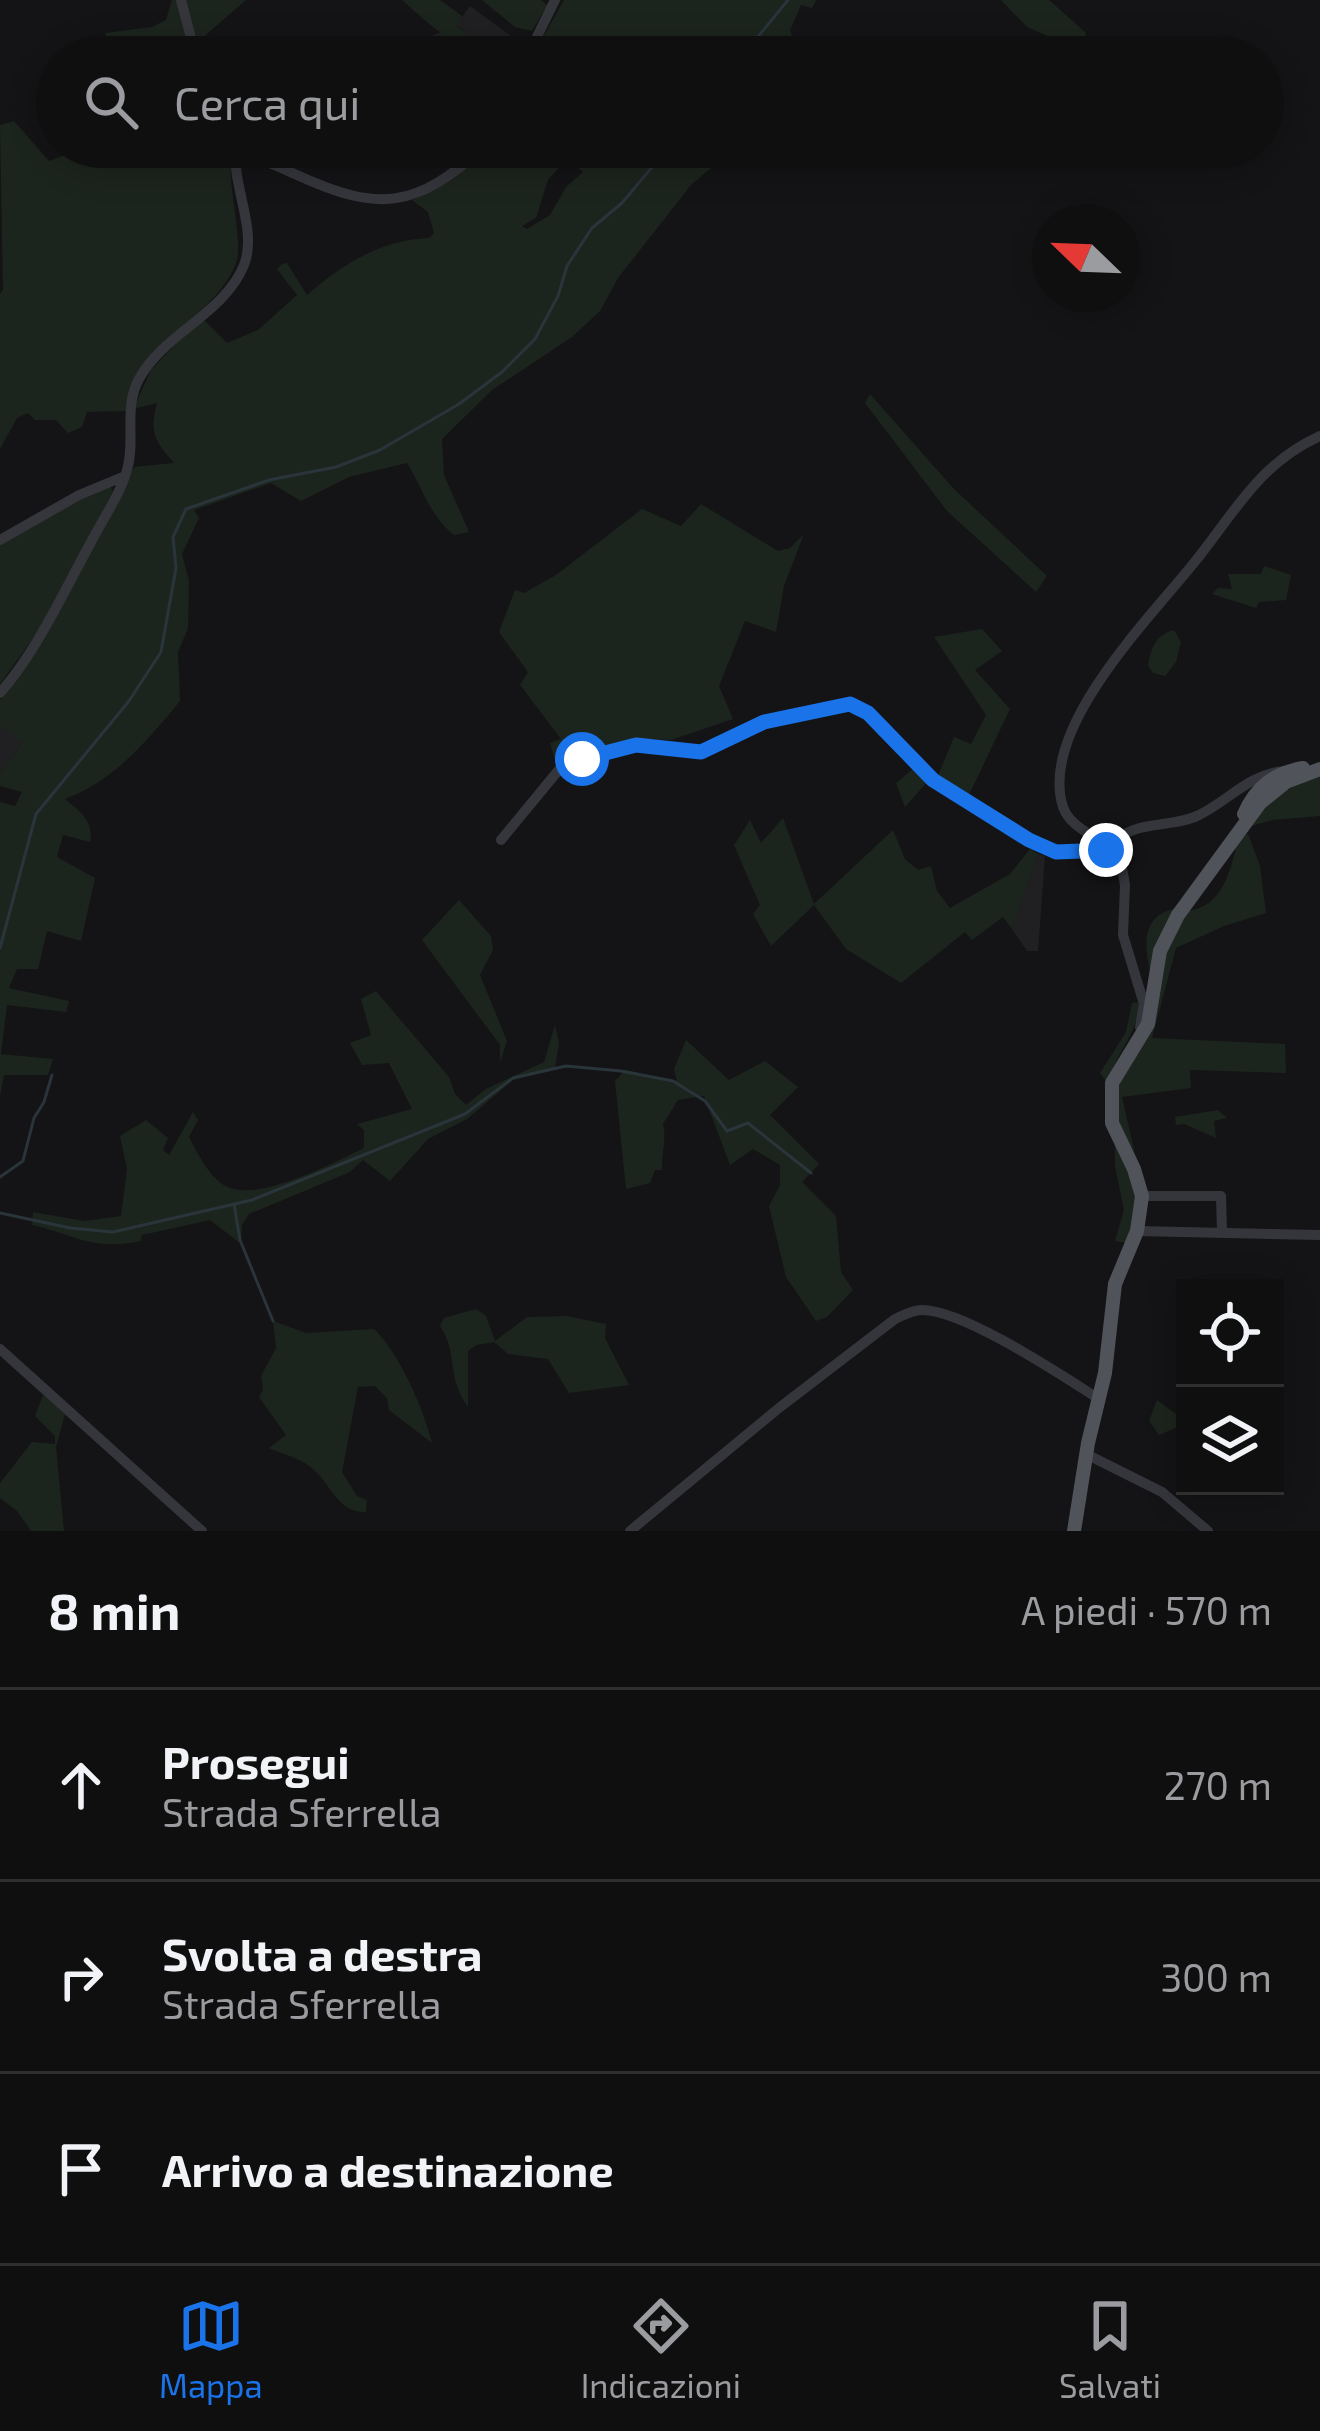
<!DOCTYPE html>
<html lang="it">
<head>
<meta charset="utf-8">
<style>
	:root { --surface:#0f0f10; --page:#181819; --text:#f1f3f6; --muted:#9b9c9f; --line:#2f2f30; --accent:#1a73e8 }
	body { margin:0; font-family:"Exo 2",sans-serif; background:var(--page); color:var(--text) }
	.controls { position:absolute; right:36px; bottom:36px; display:grid; overflow:hidden; border-radius:0px; box-shadow:0 6px 30px #0003 }
	.controls button { width:108px; height:108px; display:grid; place-items:center; padding:0; border:0; border-bottom:3px solid var(--line); background:var(--surface); color:var(--text); font:60px sans-serif }
	.compass { position:absolute; left:1032px; top:204px; width:108px; height:108px; border-radius:50%; background:var(--surface); box-shadow:0 6px 30px #0003; rotate:293deg }
	.stop { position:absolute; width:36px; height:36px; margin:-27px; border:9px solid #1a73e8; border-radius:50%; background:#fff }
	.stop.end { background:#1a73e8; border-color:#fff; box-shadow:0 3px 12px #0008 }
	.list { margin:0; padding:0; list-style:none }
	h2 { display:flex; justify-content:space-between; align-items:center; height:156px; margin:0; padding:0 48px; font-size:51px }
	h2 small { font-size:39px; font-weight:400; color:var(--muted) }
	.list li { display:grid; grid-template-columns:78px 1fr auto; gap:36px; align-items:center; box-sizing:border-box; height:192px; padding:0 48px; border-top:3px solid var(--line) }
	.list b { display:block; font-size:45px; white-space:nowrap }
	.list p { margin:0; font-size:39px; white-space:nowrap; color:var(--muted) }
	.list em { font-size:39px; font-style:normal; color:var(--muted) }
	.icon { flex:none; width:66px; height:66px; fill:none; stroke:currentColor; stroke-width:2; stroke-linecap:round; stroke-linejoin:round }
	.map { position:relative; flex:none; width:1320px; height:1531px; overflow:hidden }
	.search { position:absolute; background:var(--surface); box-shadow:0 6px 30px #0003; left:36px; right:36px; top:36px; height:132px; display:flex; align-items:center; gap:30px; box-sizing:border-box; padding:0 42px; border-radius:66px; color:var(--muted); font-size:45px }
	.sheet { height:732px; background:var(--surface) }
	nav { display:flex; justify-content:space-around; align-items:center; box-sizing:border-box; height:168px; border-top:3px solid var(--line); background:var(--surface); font-size:33px; color:var(--muted) }
	nav a { display:grid; justify-items:center; gap:6px }
	nav .on { color:var(--accent) }
	.map>svg:first-child { display:block }
</style>
</head>
<body>
<div class="map">
<svg width="1320" height="1531" viewBox="0 0 1320 1531">
	<rect width="100%" height="100%" fill="#141416"/>
	<path fill="#202023" d="M470,6L526,47L523,57H500L456,25Z
		M441,32L476,57H406L396,50Z
		M0,726L24,741L0,774Z
		M1038,854L1045,856L1038,951H1027L1012,929Z"/>
	<path fill="#1c251d" fill-rule="evenodd" d="M172,0H246L201,39L209,57H185L188,52L183,36L112,50L105,33L152,27L166,20Z
		M402,0H440L462,16L457,26L500,57C461,57 431,25 402,0Z
		M482,0H541L547,5L532,31L515,27Z
		M564,0H816L812,8L801,5L790,30L794,42L781,57H532Z
		M1001,0H1049L1085,32L1094,57H1065L1057,40L1027,27Z
		M362,37L390,52L396,50L406,57L349,56Z
		M14,121L49,161L86,147H233C224,185 246,241 235,266C210,323 132,342 126,411L87,412L82,427L68,433L56,420H35L28,413L17,418L0,449V294L3,290L0,125Z
		M489,147H743L726,155L691,185L618,278L600,311L572,337L492,390L442,439L444,475L469,532L454,535C430,516 423,489 407,463L349,477L301,501L271,483L194,510L199,518L182,554L189,581L188,628L178,652L180,701C147,741 115,780 65,799C80,812 94,820 90,842L63,835L57,857L95,878L81,941L47,931L38,969H17L9,988L69,1001L66,1012L7,1005L1,1054L53,1059L48,1075H4L0,1096V802L15,806L22,792L0,786V774L23,742L0,726V700L44,640L134,467L174,463C155,442 149,432 157,403L133,409L151,370L201,317L227,343L258,330L297,295L277,269L282,264L287,263L307,295C342,264 381,240 429,238L434,233L428,212L412,200L436,189ZM568,157L583,172L566,187L550,215L527,229L522,226L536,218L548,180Z
		M870,394L953,488L1047,576L1036,592L947,511L865,403Z
		M109,484L113,491L46,620L0,684V542Z
		M701,504L778,551L790,548L804,534L784,586L776,632L745,621L719,686L733,719L671,740L652,739L556,764L550,743L561,739L520,685L528,672L499,632L515,590L524,593L556,575L642,509L681,526Z
		M1264,566L1291,575L1286,600L1259,602L1256,608L1212,594L1218,588L1232,589L1228,574H1261Z
		M982,629L1002,651L975,670L1010,709L968,797L937,778L954,737L971,744L986,715L934,637Z
		M1174,630L1181,642L1176,662L1165,676L1153,673L1148,666C1151,648 1155,635 1174,630Z
		M914,768L929,780L905,807L896,783Z
		M1320,773V816L1272,820L1245,828L1272,798Z
		M783,818L814,904L893,830L905,859L918,870L931,866L937,891L950,908L1010,874L1030,849L1038,854L1012,929L1003,917L972,940L965,932L901,983L846,949L814,905L771,946L753,914L760,905L734,845L750,820L761,843Z
		M1248,834L1260,866L1266,913L1224,926L1176,948L1152,1038L1285,1044L1286,1073L1190,1070L1191,1088L1122,1097L1145,1198L1127,1243L1115,1241L1124,1210L1115,1166L1114,1095L1164,954L1186,911C1224,908 1231,868 1239,836Z
		M459,900L491,936L493,950L480,975L507,1041L500,1062V1045L422,940Z
		M1178,908L1151,976C1144,945 1140,915 1178,908Z
		M376,991L449,1077L455,1094L466,1105L486,1089L544,1062L555,1025L559,1043L555,1069L513,1080L467,1119L428,1139L390,1181L363,1160L350,1172L249,1214L242,1225L241,1244L210,1220L142,1235L141,1241C90,1251 77,1235 32,1225L33,1212L84,1221L121,1216L127,1169L120,1136L146,1120L168,1138L163,1150L169,1155L193,1112L198,1120L189,1137C198,1154 211,1181 230,1188C263,1200 333,1163 364,1148V1130L357,1124L412,1109L389,1063L362,1065L350,1043L371,1035L361,999Z
		M1140,1002C1138,1034 1115,1053 1108,1084L1100,1073L1126,1032L1132,1003Z
		M686,1040L729,1080L765,1061L798,1087L770,1115L819,1164L802,1182L836,1216L841,1272L853,1290L827,1317L816,1321L786,1277L769,1206L780,1185V1165L753,1149L730,1165L704,1096L678,1100L663,1124C667,1141 661,1153 662,1170H655L650,1183L626,1189L615,1081L625,1070L677,1081L674,1069Z
		M1218,1110L1227,1118L1214,1121L1216,1138L1184,1124L1176,1125L1175,1117Z
		M476,1309L486,1316L495,1341L527,1317L567,1316L606,1324L605,1338L629,1385L569,1393L548,1359L508,1354L494,1342L476,1345L468,1351V1407C445,1375 459,1354 440,1326L444,1318Z
		M273,1321L306,1333L374,1329C399,1352 424,1410 432,1443L389,1410L387,1398L375,1386L358,1387L342,1472L357,1496L367,1500L366,1512C338,1513 332,1486 314,1470C303,1459 283,1454 269,1448L286,1435L259,1397L263,1390L261,1376L276,1348Z
		M43,1395L65,1414L56,1447L64,1531H31L17,1511L0,1498V1483L32,1442L55,1444V1436L35,1416Z
		M1157,1400L1185,1421V1424L1159,1435L1149,1421Z"/>
	<g fill="none" stroke-linecap="round" stroke-linejoin="round">
		<path stroke="#29343b" stroke-width="3" d="M748,49L788,0
			M742,57L744,54
			M0,948L36,814L129,701L161,652L176,568L173,537L186,509L269,480L336,467L380,450L459,404L502,372L535,339L558,296L567,266L592,228L622,203L669,147
			M0,1177L23,1161L34,1118L44,1102L52,1075
			M234,1204L240,1240L273,1321
			M0,1213L70,1228L113,1232L252,1200L465,1114L513,1078L566,1066L621,1071L673,1081L705,1101L727,1131L748,1123L811,1173"/>
		<path stroke="#35363c" stroke-width="10" d="M181,0L196,57
			M527,57L555,0
			M244,158C262,157 280,168 297,175C380,213 416,208 484,147
			M0,540L79,495L125,476
			M0,693C38,649 62,595 90,544C102,520 120,495 127,470C136,440 123,408 139,379C163,334 225,313 244,265C258,229 231,185 236,147
			M501,840L562,766L636,745L701,753L764,722L850,704L868,713L933,780L1029,840L1048,850L1072,853L1115,847
			M1113,846C1096,838 1069,826 1063,807C1038,729 1150,618 1193,564C1233,515 1259,463 1320,436
			M1140,1027L1144,1004L1123,935L1125,885L1117,840C1138,820 1174,828 1199,815C1230,800 1247,775 1284,771
			M1142,1196H1221L1222,1232
			M1137,1231L1320,1235
			M0,1349L202,1531
			M1086,1454L1162,1492L1208,1531
			M630,1531L779,1408L895,1319C904,1315 912,1310 922,1310C964,1310 1061,1375 1099,1399"/>
		<path stroke="#51535b" stroke-width="14" d="M1244,814C1256,787 1274,773 1303,768
			M1074,1531L1088,1443L1105,1373L1115,1284L1137,1231L1142,1196L1134,1169L1112,1123V1083L1148,1024L1160,951L1178,915L1260,803L1286,782L1320,769"/>
	</g>
	<g fill="none" stroke-linecap="round" stroke-linejoin="round">
		<path stroke="#1a73e8" stroke-width="15" d="M582,759L636,745L701,752L764,722L850,704L868,713L933,780L1029,840L1056,852L1106,850"/>
	</g>
</svg>
<div class="controls">
<button><svg class="icon" aria-label="locate" viewBox="0 0 24 24"><circle cx="12" cy="12" r="6"/><path d="M12 2v4M12 18v4M2 12h4M18 12h4"/></svg></button>
<button><svg class="icon" aria-label="layers" viewBox="0 0 24 24"><path d="M12 4l9 5-9 5-9-5zM3 14l9 5 9-5"/></svg></button>
</div>
<svg class="compass" viewBox="-18 -18 36 36"><path d="M0-13l5 13h-10z" fill="#e53935"/><path d="M0 13l5-13h-10z" fill="#9b9c9f"/></svg>
<div class="stop" style="left:582px;top:759px"></div>
<div class="stop end" style="left:1106px;top:850px"></div>
<div class="search"><svg class="icon" aria-label="search" viewBox="0 0 24 24"><circle cx="10" cy="10" r="6"/><path d="M15 15l6 6"/></svg>Cerca qui</div>
</div>
<section class="sheet">
<h2>8 min<small>A piedi · 570 m</small></h2>
<ul class="list">
<li><svg class="icon" aria-label="ahead" viewBox="0 0 24 24"><path d="M12 20V5M6 11l6-6 6 6"/></svg><div><b>Prosegui</b><p>Strada Sferrella</p></div><em>270 m</em></li>
<li><svg class="icon" aria-label="right" viewBox="0 0 24 24"><path d="M7 20v-9h11M14 6l5 5-5 5"/></svg><div><b>Svolta a destra</b><p>Strada Sferrella</p></div><em>300 m</em></li>
<li><svg class="icon" aria-label="arrive" viewBox="0 0 24 24"><path d="M6 21V4h12l-3 4 3 4H6"/></svg><div><b>Arrivo a destinazione</b></div></li>
</ul>
</section>
<nav>
<a class="on"><svg class="icon" aria-label="map" viewBox="0 0 24 24"><path d="M3 6l6-2 6 2 6-2v14l-6 2-6-2-6 2zM9 4v14M15 6v14"/></svg>Mappa</a>
<a><svg class="icon" aria-label="directions" viewBox="0 0 24 24"><path d="M12 3l9 9-9 9-9-9zM9 14v-3h6M13 9l2 2-2 2"/></svg>Indicazioni</a>
<a><svg class="icon" aria-label="saved" viewBox="0 0 24 24"><path d="M7 4h10v16l-5-4-5 4z"/></svg>Salvati</a>
</nav>
</body>
</html>
